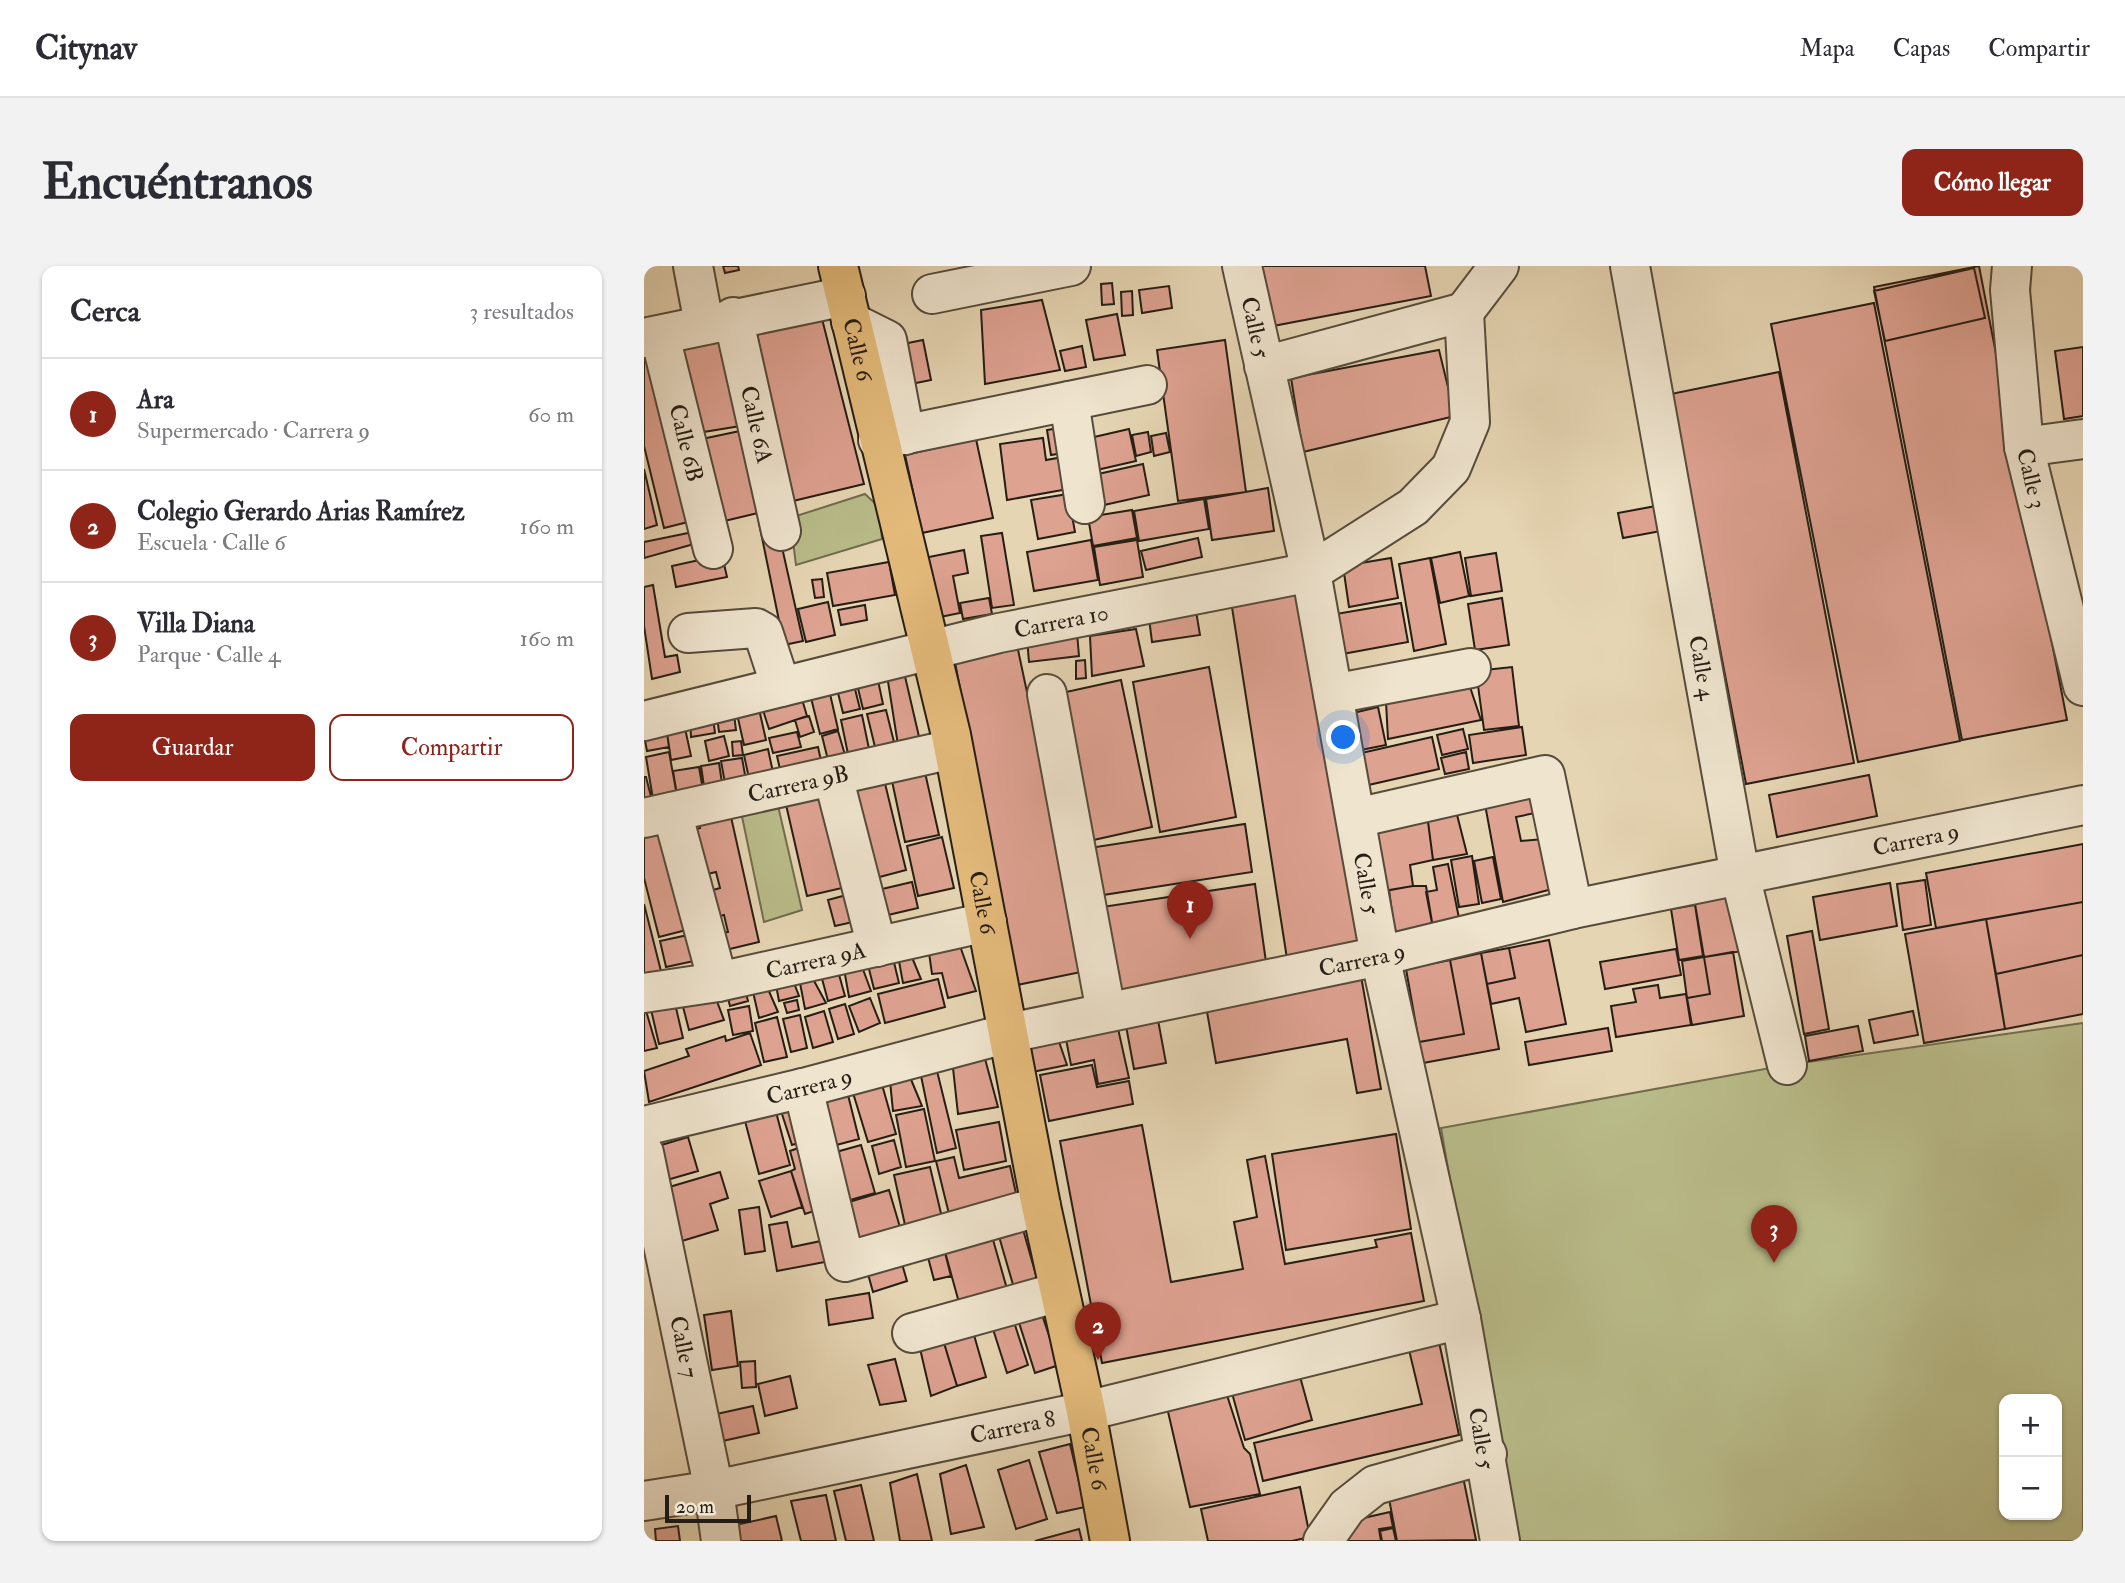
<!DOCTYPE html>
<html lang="es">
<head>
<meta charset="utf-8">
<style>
	:root { --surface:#fff; --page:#f2f2f3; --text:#2b2b33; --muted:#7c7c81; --line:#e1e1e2; --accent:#8f2418 }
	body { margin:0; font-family:"IM FELL Double Pica",serif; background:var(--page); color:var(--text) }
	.controls { position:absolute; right:21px; bottom:21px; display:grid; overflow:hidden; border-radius:14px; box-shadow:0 2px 5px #0004 }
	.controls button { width:63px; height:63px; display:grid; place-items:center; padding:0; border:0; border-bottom:2px solid var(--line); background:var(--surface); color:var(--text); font:35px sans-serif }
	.scale { position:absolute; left:21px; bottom:18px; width:86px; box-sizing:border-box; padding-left:7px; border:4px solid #261e15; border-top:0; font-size:19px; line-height:24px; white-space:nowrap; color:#261e15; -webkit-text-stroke:5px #efe4ce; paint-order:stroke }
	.you { position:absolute; left:700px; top:472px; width:24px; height:24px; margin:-18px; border:5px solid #fff; border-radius:50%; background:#1a73e8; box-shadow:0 0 0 10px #1a73e833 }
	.badge { display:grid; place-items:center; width:46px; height:46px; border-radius:50%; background:var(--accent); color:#fff; font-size:23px; font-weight:700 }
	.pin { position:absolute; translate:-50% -58px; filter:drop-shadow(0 2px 4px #0008) }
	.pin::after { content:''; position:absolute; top:37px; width:24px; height:21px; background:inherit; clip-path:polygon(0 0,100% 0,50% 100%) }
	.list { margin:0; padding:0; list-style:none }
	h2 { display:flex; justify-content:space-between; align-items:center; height:91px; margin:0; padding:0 28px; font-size:30px }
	h2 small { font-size:23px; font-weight:400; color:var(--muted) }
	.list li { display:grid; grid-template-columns:46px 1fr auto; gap:21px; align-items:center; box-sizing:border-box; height:112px; padding:0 28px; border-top:2px solid var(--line) }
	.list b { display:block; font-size:26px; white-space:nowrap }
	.list p { margin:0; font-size:23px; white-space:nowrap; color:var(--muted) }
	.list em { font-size:23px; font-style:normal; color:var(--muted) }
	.actions { display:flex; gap:14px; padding:21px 28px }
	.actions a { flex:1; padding:16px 0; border:2px solid var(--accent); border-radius:14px; text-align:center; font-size:24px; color:var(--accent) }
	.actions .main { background:var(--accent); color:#fff }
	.map { position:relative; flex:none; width:1439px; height:1275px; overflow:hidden; border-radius:14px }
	header { display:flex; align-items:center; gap:42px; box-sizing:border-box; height:98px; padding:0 35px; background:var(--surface); border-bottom:2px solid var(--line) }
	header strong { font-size:33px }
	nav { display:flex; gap:38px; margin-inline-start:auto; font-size:24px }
	.intro { display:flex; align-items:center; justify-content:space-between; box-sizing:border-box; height:168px; padding:0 42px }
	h1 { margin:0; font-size:49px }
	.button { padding:18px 32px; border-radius:14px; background:var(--accent); color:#fff; font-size:24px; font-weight:700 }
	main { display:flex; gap:42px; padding:0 42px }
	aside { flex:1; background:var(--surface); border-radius:14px; box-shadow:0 2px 5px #0004 }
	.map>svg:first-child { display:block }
</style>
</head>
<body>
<header>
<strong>Citynav</strong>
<nav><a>Mapa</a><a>Capas</a><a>Compartir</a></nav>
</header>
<div class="intro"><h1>Encuéntranos</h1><a class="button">Cómo llegar</a></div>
<main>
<aside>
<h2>Cerca<small>3 resultados</small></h2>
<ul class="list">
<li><span class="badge">1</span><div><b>Ara</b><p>Supermercado · Carrera 9</p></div><em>60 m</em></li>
<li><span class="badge">2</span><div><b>Colegio Gerardo Arias Ramírez</b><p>Escuela · Calle 6</p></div><em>160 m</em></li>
<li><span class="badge">3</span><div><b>Villa Diana</b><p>Parque · Calle 4</p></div><em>160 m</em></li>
</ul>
<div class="actions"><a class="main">Guardar</a><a>Compartir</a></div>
</aside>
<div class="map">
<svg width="1439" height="1275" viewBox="0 0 1439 1275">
	<rect width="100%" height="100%" fill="#e6d5b3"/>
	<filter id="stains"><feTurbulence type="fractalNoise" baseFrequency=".00286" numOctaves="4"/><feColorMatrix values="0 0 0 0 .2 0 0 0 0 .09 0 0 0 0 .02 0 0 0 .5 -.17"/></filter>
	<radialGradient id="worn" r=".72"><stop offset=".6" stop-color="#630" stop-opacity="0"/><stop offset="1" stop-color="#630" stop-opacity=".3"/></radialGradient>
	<path fill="#b9bc89" stroke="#706d4f" stroke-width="2" fill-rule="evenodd" d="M221,228L235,241L238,273L152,299L146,252Z
		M132,531L158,644L120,656L96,541Z
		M1439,757V1275H868L797,862L1143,799ZM1360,1133H1413V1249H1360Z"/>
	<path fill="#dea291" stroke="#261e15" stroke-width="2" d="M79,0H94L95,4L81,7Z
		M618,0H781L787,30L629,60Z
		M1335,0L1423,454L1318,474L1230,21Z
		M1330,2L1341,52L1241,75L1230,25Z
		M468,17L470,38L458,39L457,18Z
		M525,20L528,42L498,47L495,24Z
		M488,25L489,49L478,50L477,26Z
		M398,34L416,104L341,118L337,44Z
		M1230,37L1316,475L1214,496L1127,58Z
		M176,45L220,218L149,235L111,59Z
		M473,48L481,89L450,94L442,54Z
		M72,62L83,111L98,107L109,158L47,168L26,73Z
		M279,74L287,114L257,120L249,80Z
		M581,74L602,226L534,235L513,84Z
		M0,75L52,254L20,262L0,180Z
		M438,80L442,101L421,105L416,85Z
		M1439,81V150L1420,153L1411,85Z
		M795,84L811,150L659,186L647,112Z
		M1135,106L1210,497L1102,518L1027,128Z
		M415,162L419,187L407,189L403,164Z
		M485,163L492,195L444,206L437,174Z
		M96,165L114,247L72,257L53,174Z
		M504,166L507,186L492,190L488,169Z
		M522,167L526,186L510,190L507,170Z
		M399,172L402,194L419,191L424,223L363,234L356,178Z
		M332,173L349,252L278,267L261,189Z
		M499,198L505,229L451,241L445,210Z
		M0,203L13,259L0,263Z
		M624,222L630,265L568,274L562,233Z
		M424,228L431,266L394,273L387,234Z
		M560,233L565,263L495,275L490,245Z
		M1012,240L1017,265L979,272L974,247Z
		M488,244L493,272L449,280L444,251Z
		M131,250L159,375L140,379L114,252Z
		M49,266L50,278L0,292V276Z
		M358,267L370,339L348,342L337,270Z
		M554,272L558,291L502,304L497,285Z
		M447,274L454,314L390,325L383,286Z
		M493,274L499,311L456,319L450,281Z
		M320,284L324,307L309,310L316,347L291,352L280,292Z
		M816,286L825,330L796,337L787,292Z
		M852,287L858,325L827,330L821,292Z
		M78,289L83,311L32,321L28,300Z
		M747,292L754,332L705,341L699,300Z
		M786,292L802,378L770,385L755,298Z
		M245,296L251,329L189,340L183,307Z
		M178,313L180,331L171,332L168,314Z
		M9,319L21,391L33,389L36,406L8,413L0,360V321Z
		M658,323L716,688L644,699L587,335Z
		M345,332L348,348L319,353L316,337Z
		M858,332L865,379L831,384L824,338Z
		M184,336L191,369L162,376L154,343Z
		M757,337L764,376L693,389L686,349Z
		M221,339L223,354L197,359L194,344Z
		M552,345L556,369L508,376L505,352Z
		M492,363L500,400L448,410L446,370Z
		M433,367L435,390L385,396L383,373Z
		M373,379L442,705L373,719L310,391Z
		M441,394L442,412L432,413V395Z
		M565,401L592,551L516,566L489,416Z
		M868,401L875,460L840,464L832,405Z
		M232,405L239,438L219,443L211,410Z
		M260,406L276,475L254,479L243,409Z
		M208,411L216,443L199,447L191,415Z
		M477,414L508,561L445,575L413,428Z
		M825,418L837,454L744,473L742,436Z
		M184,419L194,463L176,468L165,424Z
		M155,423L163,450L125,463L116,435Z
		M113,434L122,474L100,479L91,439Z
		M89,440L92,464L75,466L72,443Z
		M734,441L742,479L712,485L705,448Z
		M68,444L71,467L47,471L46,449Z
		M242,444L250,476L231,481L223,448Z
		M218,449L225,483L204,488L197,454Z
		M165,450L170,466L156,471L151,454Z
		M39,453L47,490L27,494L22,460Z
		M22,460L25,481L3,485L0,469Z
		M878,461L882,489L829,497L825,469Z
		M819,463L824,483L798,489L793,469Z
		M194,465L201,489L184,494L178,470Z
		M153,466L157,481L129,487L125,472Z
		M80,470L85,490L65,495L61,475Z
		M788,471L795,503L720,520L713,488Z
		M97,475L99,489L89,490L88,476Z
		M174,481L178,499L137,508L133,490Z
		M124,483L130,511L106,517L100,489Z
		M25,486L34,535L10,539L2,491Z
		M822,486L825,503L801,508L797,492Z
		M98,492L103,520L82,523L77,495Z
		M278,493L295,569L261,576L245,501Z
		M75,497L79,524L61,527L57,500Z
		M55,501L60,530L34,535L29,505Z
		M237,501L262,604L228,613L203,510Z
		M1225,509L1233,550L1133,571L1125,529Z
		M0,511H2L11,546L0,549Z
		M175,522L198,622L163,630L140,530Z
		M891,523L896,546L872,551L877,575L900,573L908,623L859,636L840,533Z
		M810,537L823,588L789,594L783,548Z
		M85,542L115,676L73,686L69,669L84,666L80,649L68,652L62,626L76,622L72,606L55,610L44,565L56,562L53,549Z
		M783,548L789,594L766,599L769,620L735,626L722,556Z
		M23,557L50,662L15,671L0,612V563Z
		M601,558L608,606L446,631L439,583Z
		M298,571L310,622L274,630L263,580Z
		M1439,578V636L1292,662L1282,607Z
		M828,590L835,638L815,641L807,594Z
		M849,591L857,633L838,637L830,595Z
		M804,598L816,657L789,662L782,626L793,624L789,601Z
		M1281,614L1287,659L1259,664L1253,618Z
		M268,616L274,642L244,649L238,623Z
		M1246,617L1253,660L1176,674L1169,631Z
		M611,618L623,703L470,725L458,641Z
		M769,620H782L789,662L751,669L745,624Z
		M1096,625L1105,684L1060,691L1050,632Z
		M206,628L213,655L191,660L184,634Z
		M1439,636V689L1352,708L1342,653Z
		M0,638L19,713L0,718Z
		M1051,639L1059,690L1035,694L1027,643Z
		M1342,653L1361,763L1280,777L1261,668Z
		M1168,665L1185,763L1160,768L1143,670Z
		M44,669L50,695L22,701L16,675Z
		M905,674L922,758L882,766L875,732L847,738L843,718L871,712L865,682Z
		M316,680L332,725L304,732L298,707L288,708L285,687Z
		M865,682L871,712L843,718L837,687Z
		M1032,683L1037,709L961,723L956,696Z
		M247,684L255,717L230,723L222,691Z
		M1089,686L1100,750L1048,759L1043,732L1066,728L1060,691Z
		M837,687L855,783L779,797L775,776L820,768L806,694Z
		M267,689L277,713L259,717L254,690Z
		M1439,689V748L1361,763L1352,708Z
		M1060,691L1066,728L1043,732L1038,695Z
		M806,694L820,768L775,776L762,703Z
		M217,698L227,725L205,731L200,703Z
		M194,705L201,730L184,735L177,709Z
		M717,710L737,823L713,827L703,773L572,797L562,740Z
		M169,713L182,737L161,743L156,717Z
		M294,713L301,741L241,757L234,728Z
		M99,717L104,735L86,740L81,721Z
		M150,717L155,730L135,735L132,719Z
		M1014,719L1016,732L1042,728L1047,759L972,771L967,740L992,736L989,723Z
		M68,722L80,754L45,764L37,733Z
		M124,723L134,746L115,752L109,726Z
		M29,729L39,772L15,778L5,735Z
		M226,732L236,757L215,766L205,740Z
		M153,734L155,744L143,747L140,737Z
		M0,738L13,782L0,785Z
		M201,738L210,768L194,773L185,743Z
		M105,740L109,765L89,769L84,744Z
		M180,745L189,776L169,782L161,751Z
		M1269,745L1274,769L1230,777L1225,754Z
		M156,749L163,782L147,786L139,753Z
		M133,751L143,791L120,796L111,757Z
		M514,754L522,797L490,803L482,760Z
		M473,758L485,812L454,818L450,794L427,799L420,763Z
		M1214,760L1219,785L1165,795L1161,770Z
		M964,762L968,785L885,799L881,776Z
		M106,767L117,799L5,836L0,805L45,790L42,783L81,770L82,775Z
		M412,767L423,799L388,806L381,774Z
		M340,789L354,841L314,848L309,802Z
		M448,799L453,821L485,815L489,838L405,855L396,809Z
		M292,801L312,882L293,887L276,805Z
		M235,808L252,868L224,876L206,817Z
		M266,811L278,840L249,845L246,815Z
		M202,821L215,873L181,882L167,831Z
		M160,838L170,872L148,879L137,845Z
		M280,843L291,895L262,901L252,849Z
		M132,846L146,899L115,908L101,855Z
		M355,856L362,895L320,904L312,864Z
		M498,859L527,1016L599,1003L590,956L613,951L603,894L621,890L641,998L733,981L731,974L767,967L780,1035L458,1097L416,875Z
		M752,868L767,963L642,984L628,888Z
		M44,871L54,905L23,914L14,880Z
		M250,874L257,901L235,908L228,880Z
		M217,879L231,927L199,936L185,888Z
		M160,880L182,941L161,948L147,905L151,903L146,885Z
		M310,891L315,912L366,900L373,932L305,948L292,895Z
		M286,901L300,960L263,968L250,909Z
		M147,905L158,941L127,951L115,915Z
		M76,906L84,932L66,938L74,964L38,975L22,922Z
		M245,924L261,978L210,993L195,939Z
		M115,941L121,985L101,988L95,944Z
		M143,956L148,981L177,975L181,996L133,1005L125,959Z
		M344,956L367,1037L319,1051L298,975Z
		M378,960L396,1023L372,1029L354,967Z
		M298,975L307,1010L290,1014L281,980Z
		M256,991L263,1015L229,1026L222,1001Z
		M225,1027L229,1052L185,1059L182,1034Z
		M394,1037L415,1099L391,1107L371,1044Z
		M87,1045L94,1100L68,1104L60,1049Z
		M369,1053L384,1099L363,1107L348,1060Z
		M297,1067L313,1120L287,1130L274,1074Z
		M297,1067L330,1069L342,1111L313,1120Z
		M795,1076L815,1169L619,1215L610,1177L778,1138L765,1084Z
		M251,1093L262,1135L236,1139L224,1099Z
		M111,1095L112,1121L98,1122L96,1096Z
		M655,1107L668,1154L601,1174L588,1127Z
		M146,1110L153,1142L121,1150L114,1118Z
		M581,1123L600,1182L606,1188L616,1228L546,1241L522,1137Z
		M109,1140L115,1167L74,1176L68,1149Z
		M426,1178L441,1241L413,1247L395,1186Z
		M385,1194L403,1253L372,1263L354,1204Z
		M322,1199L340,1261L307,1268L296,1208Z
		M818,1206L832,1274L753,1275L743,1222Z
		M273,1208L288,1275H256L246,1217Z
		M217,1219L230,1275H202L190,1225Z
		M656,1221L666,1271L648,1275H564L557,1243Z
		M182,1229L192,1275H157L147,1235Z
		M746,1246L749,1261L735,1263L737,1275H702L715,1253Z
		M132,1250L138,1275H90L87,1260Z
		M34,1260L36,1275H12L11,1263Z
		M749,1262L752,1275H738L736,1265Z
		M435,1263L438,1275H391Z"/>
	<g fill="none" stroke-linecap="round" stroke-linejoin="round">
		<g stroke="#564c3c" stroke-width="42">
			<g id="minor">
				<path d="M49,0L60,58"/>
				<path id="s1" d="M598,0L667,306L736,690L817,1053L856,1275"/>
				<path id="s2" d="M986,0L1096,609L1143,799"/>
				<path id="s3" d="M1368,0L1366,24L1380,181L1439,420"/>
				<path d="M288,28L427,0"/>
				<path id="s4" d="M89,51L137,265"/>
				<path d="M207,56L243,74L261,169"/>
				<path id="s5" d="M16,70L69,283"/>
				<path d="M0,72L202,30"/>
				<path d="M620,100L820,46"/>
				<path d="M425,135L441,238"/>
				<path d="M234,174L503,119"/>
				<path d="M1380,181L1439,173"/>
				<path d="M44,367L112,362L119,366L137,421"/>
				<path d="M403,428L462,746"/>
				<path d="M689,428L827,402"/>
				<path id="s6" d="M0,455L355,367L667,306L769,241L807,202L826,156L820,46L855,0"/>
				<path d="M189,510L233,681"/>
				<path d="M28,546L74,716"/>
				<path id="s7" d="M0,552L309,483"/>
				<path d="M712,552L901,509L929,643"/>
				<path id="s8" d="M0,727L74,716L343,656"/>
				<path d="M159,822L201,996L397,940"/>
				<path id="s9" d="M0,860L159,822L365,767L736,690L929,643L1439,539"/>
				<path id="s10" d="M0,887L70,1224L77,1275"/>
				<path d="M268,1067L415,1026"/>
				<path id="s11" d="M0,1235L70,1224L442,1145L817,1053"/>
				<path d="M679,1275L703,1241L731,1219L843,1188"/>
			</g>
		</g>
		<g stroke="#261e15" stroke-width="42">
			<g id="major">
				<path id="s12" d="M194,0L307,469L397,940L442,1145L466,1275"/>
			</g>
		</g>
		<use href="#minor" stroke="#efe4ce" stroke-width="38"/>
		<use href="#major" stroke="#e3ba7a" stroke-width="38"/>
	</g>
	<g text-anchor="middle" stroke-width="6" stroke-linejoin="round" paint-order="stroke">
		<g font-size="23" fill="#261e15" stroke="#efe4ce">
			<text dy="8" stroke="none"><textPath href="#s1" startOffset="63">Calle 5</textPath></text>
			<text dy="8" stroke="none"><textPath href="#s12" startOffset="86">Calle 6</textPath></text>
			<text dy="8" stroke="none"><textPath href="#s4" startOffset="110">Calle 6A</textPath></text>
			<text dy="8" stroke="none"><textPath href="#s5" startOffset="110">Calle 6B</textPath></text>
			<text dy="8" stroke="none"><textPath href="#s3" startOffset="214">Calle 3</textPath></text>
			<text dy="8" stroke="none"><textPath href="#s6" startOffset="429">Carrera 10</textPath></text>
			<text dy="8" stroke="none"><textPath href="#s2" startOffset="408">Calle 4</textPath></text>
			<text dy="8" stroke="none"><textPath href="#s7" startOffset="158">Carrera 9B</textPath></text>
			<text dy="8" stroke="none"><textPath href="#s9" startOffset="1304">Carrera 9</textPath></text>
			<text dy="8" stroke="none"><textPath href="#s1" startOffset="630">Calle 5</textPath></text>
			<text dy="8" stroke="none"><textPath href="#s12" startOffset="653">Calle 6</textPath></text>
			<text dy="8" stroke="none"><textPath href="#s9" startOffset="737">Carrera 9</textPath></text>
			<text dy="8" stroke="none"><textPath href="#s8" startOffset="175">Carrera 9A</textPath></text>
			<text dy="8" stroke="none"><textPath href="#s9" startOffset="170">Carrera 9</textPath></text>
			<text dy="8" stroke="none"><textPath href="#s10" startOffset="198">Calle 7</textPath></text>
			<text dy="8" stroke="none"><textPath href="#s11" startOffset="376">Carrera 8</textPath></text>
			<text dy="8" stroke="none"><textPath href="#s1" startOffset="1197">Calle 5</textPath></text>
			<text dy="8" stroke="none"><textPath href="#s12" startOffset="1220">Calle 6</textPath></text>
		</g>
	</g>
	<rect width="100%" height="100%" filter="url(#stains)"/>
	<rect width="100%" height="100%" fill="url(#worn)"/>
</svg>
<div class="controls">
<button>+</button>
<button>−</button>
</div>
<div class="scale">20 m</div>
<div class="you"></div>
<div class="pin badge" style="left:546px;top:673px">1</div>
<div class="pin badge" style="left:454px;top:1094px">2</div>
<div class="pin badge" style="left:1130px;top:997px">3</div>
</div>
</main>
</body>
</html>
